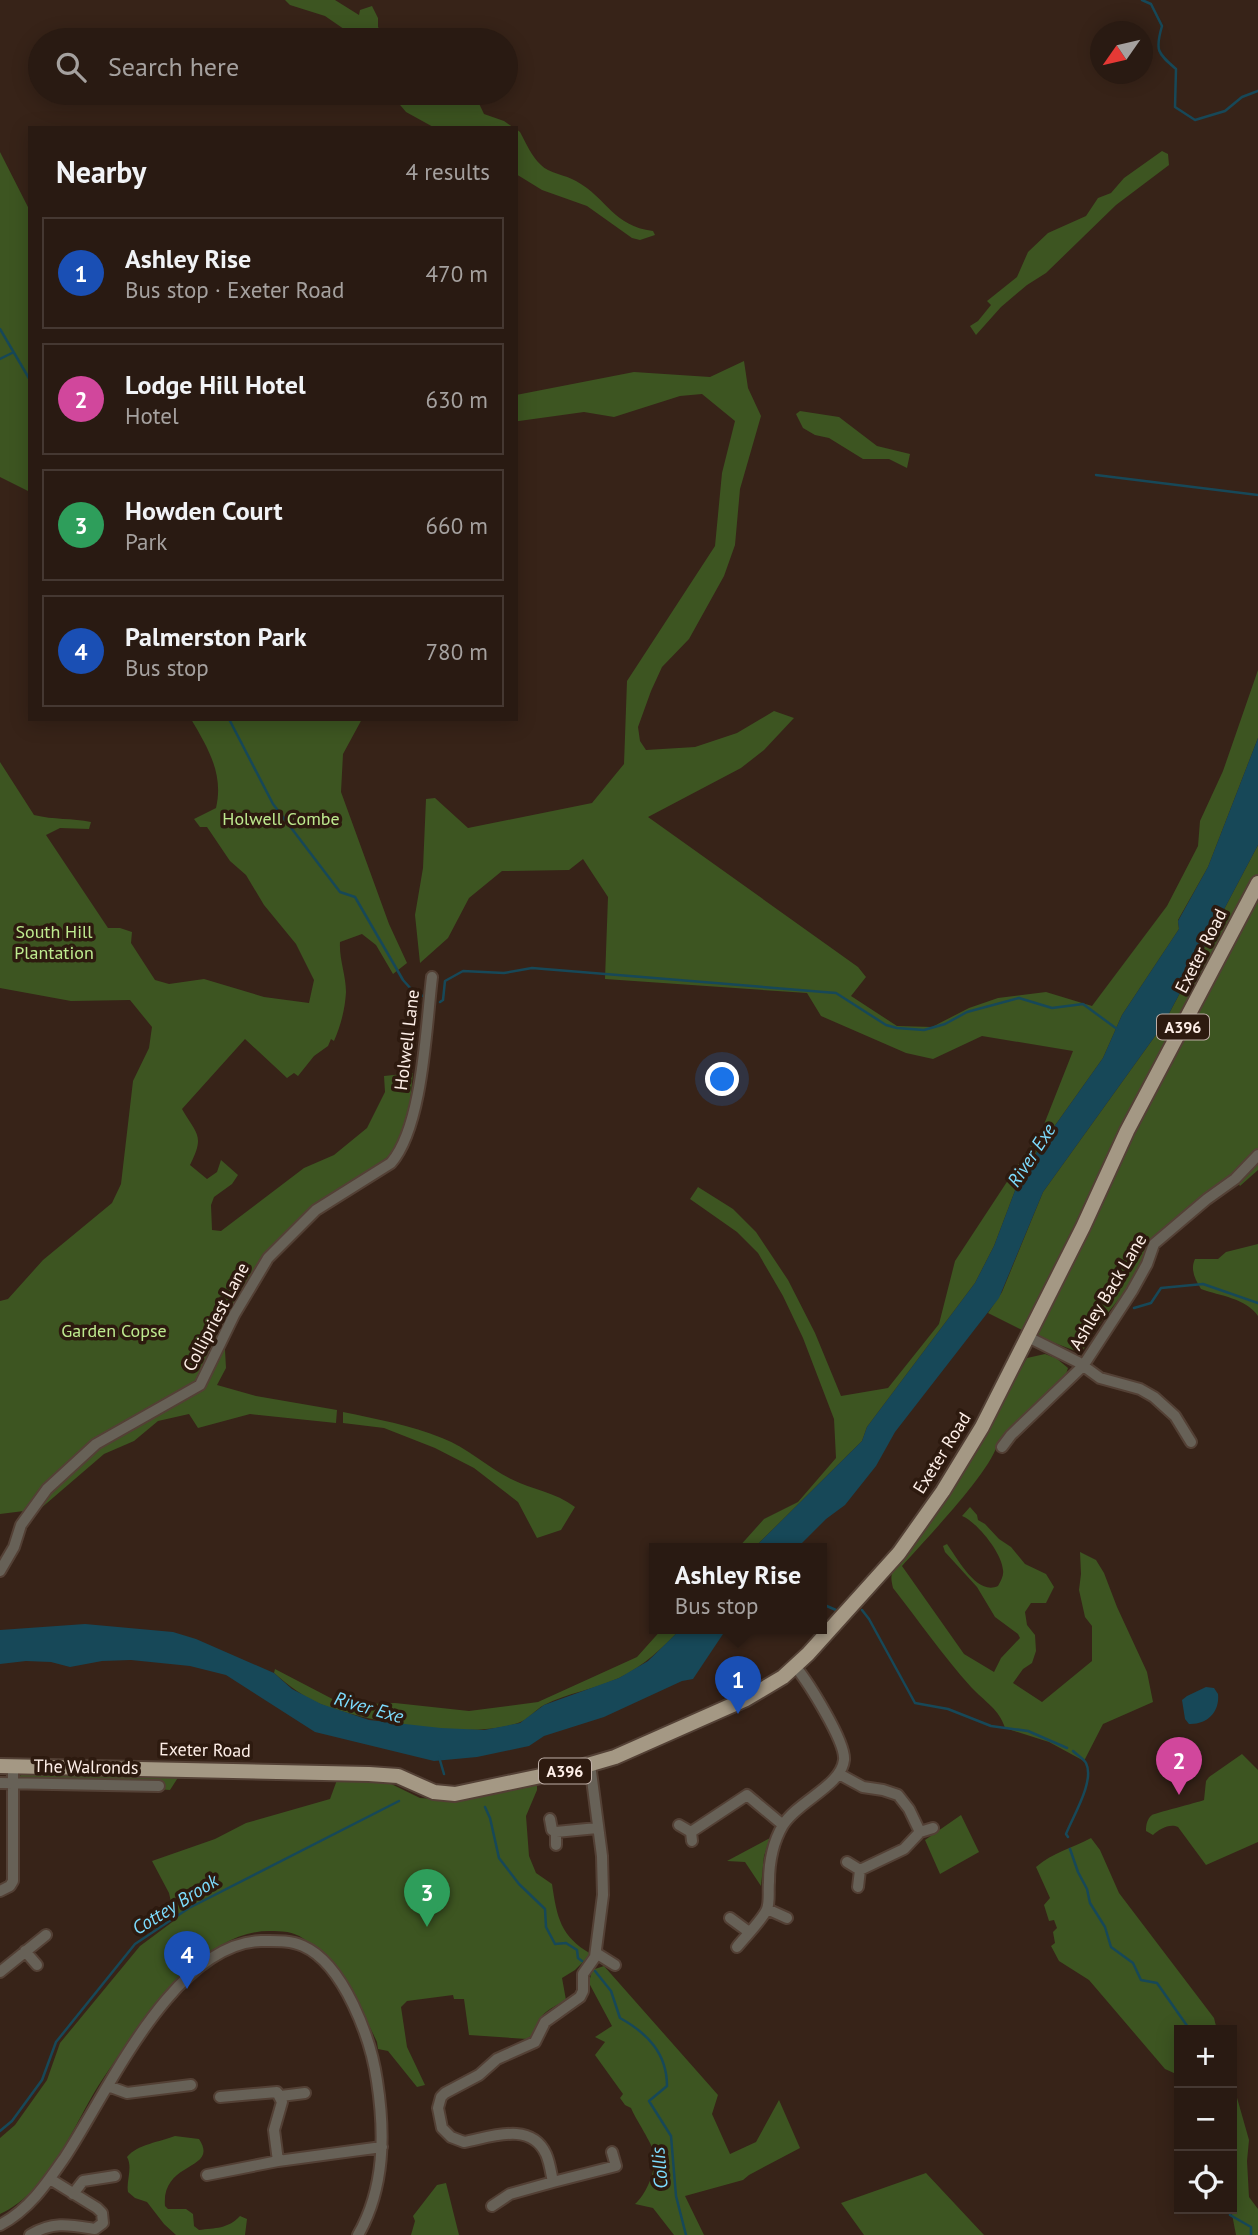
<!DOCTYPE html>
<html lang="en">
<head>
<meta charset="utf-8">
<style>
	:root { --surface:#291a12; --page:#352720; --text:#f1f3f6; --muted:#a5a19f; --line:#453832; --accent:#dfb034 }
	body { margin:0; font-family:"PT Sans",sans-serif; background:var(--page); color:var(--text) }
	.controls { position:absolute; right:21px; bottom:21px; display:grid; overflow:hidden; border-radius:0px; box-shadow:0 4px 18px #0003 }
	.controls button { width:63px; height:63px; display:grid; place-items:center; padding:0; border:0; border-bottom:2px solid var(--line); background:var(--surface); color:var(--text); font:35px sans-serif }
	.compass { position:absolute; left:1090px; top:21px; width:63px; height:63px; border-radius:50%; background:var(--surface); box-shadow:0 4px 18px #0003; rotate:236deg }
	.you { position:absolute; left:723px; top:1080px; width:24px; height:24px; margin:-18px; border:5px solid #fff; border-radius:50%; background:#1a73e8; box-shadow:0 0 0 10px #1a73e833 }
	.badge { display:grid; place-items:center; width:46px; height:46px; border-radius:50%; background:var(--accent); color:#fff; font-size:23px; font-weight:700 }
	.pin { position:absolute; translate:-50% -58px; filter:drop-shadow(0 2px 4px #0008) }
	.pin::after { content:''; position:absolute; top:37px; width:24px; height:21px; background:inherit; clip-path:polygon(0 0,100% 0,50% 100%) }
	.popup { position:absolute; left:649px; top:1543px; width:178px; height:91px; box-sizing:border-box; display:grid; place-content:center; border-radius:0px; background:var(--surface); filter:drop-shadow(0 2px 5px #0005); font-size:23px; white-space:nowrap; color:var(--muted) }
	.popup b { font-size:26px; color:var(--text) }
	.popup::after { content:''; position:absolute; left:50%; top:100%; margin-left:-14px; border:14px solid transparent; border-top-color:var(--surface) }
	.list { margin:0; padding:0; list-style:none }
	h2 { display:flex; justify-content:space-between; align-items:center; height:91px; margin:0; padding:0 28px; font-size:30px }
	h2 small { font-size:23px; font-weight:400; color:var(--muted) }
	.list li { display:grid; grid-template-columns:46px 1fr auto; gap:21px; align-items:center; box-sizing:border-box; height:112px; margin:0 14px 14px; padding:0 14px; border:2px solid var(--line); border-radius:0px }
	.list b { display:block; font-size:26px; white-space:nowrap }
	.list p { margin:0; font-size:23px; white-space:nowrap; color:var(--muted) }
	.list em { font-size:23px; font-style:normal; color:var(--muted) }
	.icon { flex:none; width:38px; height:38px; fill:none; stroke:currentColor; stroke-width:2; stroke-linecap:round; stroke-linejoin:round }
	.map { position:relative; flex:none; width:1258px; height:2235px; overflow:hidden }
	.search { position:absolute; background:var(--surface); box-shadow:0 4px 18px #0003; left:28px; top:28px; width:490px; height:77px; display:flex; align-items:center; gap:18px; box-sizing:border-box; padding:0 24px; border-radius:38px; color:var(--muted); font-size:26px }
	.panel { position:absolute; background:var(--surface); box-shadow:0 4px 18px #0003; left:28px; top:126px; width:490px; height:595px; border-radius:0px }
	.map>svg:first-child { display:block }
</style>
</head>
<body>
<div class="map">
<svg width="1258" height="2235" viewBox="0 0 1258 2235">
	<rect width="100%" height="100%" fill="#372318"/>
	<path fill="#3d5521" d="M285,0H335L359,15L360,10L372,6L378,18V27L388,40H351L354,36L325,16L290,5Z
		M390,93H474L484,114L504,121L514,128H435L406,112Z
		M516,129L520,132C526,143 532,157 541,165C548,173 566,175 576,181C608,199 613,226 653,231L655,235L640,240L632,238L587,206L542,190L516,174Z
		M1162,151L1168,154L1169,165L1116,205L1046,273L1027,285L1001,307L976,335L970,326L978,321L991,305L987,301L1017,277L1028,252L1048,233L1086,216L1098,198L1111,193L1124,178Z
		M0,152L30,211V492L0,477Z
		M744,361L748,388L761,416L740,489L735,545L724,576L689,639L662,667L651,691L638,727L640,741L646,750L695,747L737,733L774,711L794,718L764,750L741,768L648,817L858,967L866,977L851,996L897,1026L932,1027L969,1008L998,998L1046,992L1092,1006L1167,906L1198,846L1200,821L1223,771L1258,670V738L1208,867L1178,920L1179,929L1122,1015L1103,1058L1044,1141L1019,1180L994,1246L975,1283L867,1427L862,1441L754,1548H738L764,1519L798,1502L836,1458L834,1419L803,1338L783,1296L758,1253L737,1232L690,1199L698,1187L733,1209L756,1232L788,1280L815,1333L841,1396L888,1388L939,1324L955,1261L1043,1127L1073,1051L982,1036L933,1059L906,1053L821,1016L807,993L605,979L608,897L583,859L569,870L502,871L469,898L448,938L420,963L415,915L423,868L426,799L435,798L468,828L592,803L624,764L627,681L715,546L722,473L735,421L702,394L680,396L614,417L584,412L519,421H516V395L634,372L710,377Z
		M800,411L839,417L877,446L910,454L907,468L889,459H863L829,438L815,435L803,428L796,414Z
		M191,719H362L343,754L341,792L389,924L407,963L393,974L376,945L362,934L340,942C339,959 346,975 346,992C345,1009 341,1025 334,1041L331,1039L328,1046L314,1056L298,1076L294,1073L287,1078L245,1039L182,1109C197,1135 205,1135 190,1165L207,1179L217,1172L221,1160L238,1175L232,1184L214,1197L211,1205L212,1230L221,1231L304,1168L334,1155L367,1128L385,1092L384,1076L413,1073L409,1112L402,1138L394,1153L312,1207L269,1250L214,1343L225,1350L226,1368L217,1385L256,1396L337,1410L336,1423L250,1414L198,1428L189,1414L158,1421L134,1441L104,1454L40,1509L0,1514V1301L8,1299L43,1260L112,1203L121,1184L133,1081L149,1048L152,1027L130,1000L71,1001L0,988V762L34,815C54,820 72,818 91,822L89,829L60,828L46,835L108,928H120L132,932L131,943L155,980L169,984L204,979L264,997L309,1003L314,980L296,944L264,905L246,875L230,861L207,827H200L194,819L216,808C224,774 208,748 191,719Z
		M1258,845V1170L1240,1186L1235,1179L1154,1244L1147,1264L1103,1319L1081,1353L1028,1333L988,1313L1002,1292L1043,1192L1163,1025Z
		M1258,1244V1316C1246,1298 1220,1296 1201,1289C1195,1279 1190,1270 1195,1259H1218L1226,1252Z
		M1045,1354L1056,1358L1068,1368L1066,1374L998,1442C993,1470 923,1542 902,1566L964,1654L994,1672L1001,1658L1020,1638L1018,1634L995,1617L977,1587L945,1552L943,1546L947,1544C958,1559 977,1596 998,1586C1001,1581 1004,1575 1003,1570C1002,1553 977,1522 962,1516L970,1507L977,1515L978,1520L985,1524L999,1539L1011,1547L1025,1564L1046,1574L1054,1587L1046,1603H1031L1025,1612L1027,1625L1035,1635L1036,1651L1032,1663L1023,1669L1013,1683L1042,1702L1092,1661V1626L1085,1617L1079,1590L1081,1574L1080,1552L1096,1560L1104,1573L1117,1607L1147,1672L1153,1702L1103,1724L1084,1761L1049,1742L1005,1728C1000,1710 984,1701 971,1687C943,1656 919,1621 893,1588C890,1576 891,1572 898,1562L962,1475L1027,1358Z
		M343,1412C376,1419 411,1425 442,1438C468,1448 487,1467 511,1479C533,1490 555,1492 575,1507L561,1530L537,1538L518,1502L474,1468L435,1448L384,1428L343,1423Z
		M663,1628H682C663,1647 644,1666 619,1678C595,1689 568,1693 544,1705C535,1710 528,1720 518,1723C469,1740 371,1723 323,1705C305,1698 289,1686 274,1673L275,1669L344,1705L395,1703L469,1711L538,1702L637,1657Z
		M1242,1754L1258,1770V1842L1206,1865L1178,1827C1170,1823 1159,1829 1153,1835L1146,1831C1146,1825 1147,1819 1152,1815C1155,1813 1196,1803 1204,1800L1206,1781L1209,1777Z
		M25,1771L179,1776L170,1790L21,1779L19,1777Z
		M381,1779L420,1798L450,1800L537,1782V1790L526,1816L529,1856L536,1873L552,1884C557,1917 560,1936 591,1954L575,1970L562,1978L566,2000C557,2005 544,2011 539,2020C534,2028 535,2034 527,2039L469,2035L464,1999H454L453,1995L407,2001L401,2007L407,2047L425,2085L417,2087L388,2051L378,2049L377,2042C359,2004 340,1965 304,1939C293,1931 282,1931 269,1931C200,1931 140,2024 104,2077C74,2121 52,2191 0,2214V2138L15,2125L47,2080L60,2043L140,1946L175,1920L169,1893L152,1861L215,1839L246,1823L330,1799L337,1780Z
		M961,1815L979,1852L940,1874L925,1840Z
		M770,1838L764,1856L761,1886L745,1862L727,1861Z
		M1091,1838L1100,1850L1119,1893L1214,2018L1217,2030H1179V2073L1176,2074L1165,2069L1089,1980L1059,1961L1051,1946L1055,1943L1053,1932L1057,1928L1054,1920L1049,1921L1044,1905L1050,1898L1036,1867C1053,1852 1071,1849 1091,1838Z
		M604,1966L718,2095L712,2114L730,2154L756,2142L779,2100L800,2148L749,2175L743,2180L685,2196L704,2235H674L653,2208L635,2204C647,2193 657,2169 654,2153C653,2145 635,2118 631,2108L625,2105L620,2098L623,2094L595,2055L605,2042L595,2037L612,2026L589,1983L592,1970Z
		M1232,2080L1249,2140L1247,2161L1249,2197L1258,2209V2235H1236L1231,2209Z
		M175,2136L199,2139C220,2171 161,2160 165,2206L168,2209H186L193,2214L194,2226L199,2230C215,2228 228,2229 240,2216L247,2219L245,2235H176L164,2224L147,2202L135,2198L128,2192C126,2180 133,2168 127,2157C138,2144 160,2142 175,2136Z
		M926,2173L984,2235H864L841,2203Z
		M446,2183L459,2235H411L415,2221L413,2216L437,2185Z"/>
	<path fill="#174858" d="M1258,738V845L1163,1025L1043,1192L999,1298L895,1432L876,1466L845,1505L826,1519L797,1548H754L862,1441L867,1427L975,1283L994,1246L1019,1180L1044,1141L1103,1058L1122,1015L1179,929L1178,921L1208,867Z
		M85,1624L173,1632L196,1639L274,1673L292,1689L321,1704L369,1720L441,1728L484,1730L520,1723L544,1705L619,1678L648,1661L682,1628H727L693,1679L682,1681L604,1717L544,1736L529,1746L477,1757L434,1761L315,1732L226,1675L190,1666L131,1660L102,1661L70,1667L51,1662L26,1661L0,1664V1630Z
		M1206,1687L1214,1688L1218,1694C1220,1712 1207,1725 1189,1724L1185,1719L1182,1700L1187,1696Z"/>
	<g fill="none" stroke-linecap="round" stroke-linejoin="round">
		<path stroke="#174858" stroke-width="2.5" d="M1142,0L1151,4L1162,26C1155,50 1157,53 1176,69L1175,107L1195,120L1225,111L1242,97L1258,91
			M0,329L30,380
			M0,359L12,353
			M1096,475L1258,495
			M229,719L273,804L340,892L355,897L403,980L412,990L423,996
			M440,1002L443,1000L445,981L463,971L504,973L532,968L836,993L886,1025L897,1028L924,1030L945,1024L967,1012L1019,998L1052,1008L1083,1004L1117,1029
			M1134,1308L1151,1303L1161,1288L1203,1284L1258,1303
			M822,1604L836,1610
			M862,1610L869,1619L915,1703L948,1709L991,1726L1028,1731L1067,1748
			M439,1757L444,1774
			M485,1807L490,1818L499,1858L519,1884L545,1909L546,1927L555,1944L566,1943L577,1950L578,1958L582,1961
			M1068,1837L1066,1834C1073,1816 1095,1781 1086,1763C1084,1759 1077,1755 1073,1751
			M1070,1849L1078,1872L1087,1889L1090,1903L1105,1927L1111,1947L1133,1963L1141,1980L1157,1983L1190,2030
			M595,1971L611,1991L620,2018C647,2033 667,2053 667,2086L649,2101L671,2136L676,2196L686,2235
			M0,2131L12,2121L42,2080L56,2042L135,1944L189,1908L399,1801
			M1232,2201L1233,2206L1230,2215L1251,2227V2235"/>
		<g stroke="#534035" stroke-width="14">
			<path id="minor" d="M1028,1337L1078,1362L1100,1378L1140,1389L1154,1397L1175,1416L1191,1442
				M1002,1447L1011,1435L1083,1366L1132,1291L1147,1264L1154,1244L1207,1199L1235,1179L1258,1155
				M0,1571L14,1547L21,1525L47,1489L96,1444L200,1385L234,1315L268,1258L316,1210L391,1163C423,1126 426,1026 432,977
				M839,1774L863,1787L883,1790L898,1795L909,1809L920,1832L933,1828
				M0,1783L159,1786
				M550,1819L552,1830L556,1832V1845
				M679,1825L691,1832L692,1841
				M556,1832L597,1828
				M691,1832L747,1795L783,1825
				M847,1862L860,1870
				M858,1887L860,1870L904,1849L920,1832
				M0,1891L10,1886L13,1881V1766
				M767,1909L787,1918
				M730,1918L749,1932
				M737,1947C745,1937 763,1919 767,1909C770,1901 768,1890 769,1882C769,1862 773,1842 783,1825C798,1801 841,1786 844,1760C846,1742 808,1682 795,1666
				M25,1951L37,1965
				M596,1953L615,1965
				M0,1972L46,1935
				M108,2086L127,2093L191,2085
				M281,2096L305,2093
				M278,2161L382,2147
				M207,2175L278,2161L274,2130L282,2102L277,2092L220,2097
				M553,2182L616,2166L612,2152
				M73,2194L83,2181L115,2176
				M492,2206L510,2194L553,2182C551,2173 550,2163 546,2154C531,2121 491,2137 464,2142L451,2137L442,2128L438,2108L441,2097L445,2093L479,2075L497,2059L535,2042L545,2022L580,1997L583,1991V1974L595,1957L603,1895L602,1856L590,1764
				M0,2225C29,2210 47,2183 65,2157C108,2092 173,1944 261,1941C275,1941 290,1940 303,1946C344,1964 371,2039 377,2081C385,2133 385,2188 358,2235
				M30,2235C53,2221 70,2225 95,2229L103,2223L102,2213L97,2208L50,2179"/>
		</g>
		<g stroke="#534035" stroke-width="18">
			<path id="major" d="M0,1766L369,1774L398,1776L434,1792L455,1794L574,1769L615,1757L746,1699L783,1677L808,1654L899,1553L943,1491L982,1427L1083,1227L1127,1131L1258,883"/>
		</g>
		<use href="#minor" stroke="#676157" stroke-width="10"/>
		<use href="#major" stroke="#a49884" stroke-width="14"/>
	</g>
	<g text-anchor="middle" stroke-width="7" stroke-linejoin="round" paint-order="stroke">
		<g fill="#2d1a0f" stroke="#bfafa7" stroke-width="2">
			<rect x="1157" y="1014.5" width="52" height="25" rx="5"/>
			<rect x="539" y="1758.5" width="52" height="25" rx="5"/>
		</g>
		<g font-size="16" font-weight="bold" fill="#feefe8">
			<text x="1183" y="1033">A396</text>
			<text x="565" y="1777">A396</text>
		</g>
		<g font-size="18" fill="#beea8f" stroke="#2d1a0f">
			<text x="281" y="825">Holwell Combe</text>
			<text x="54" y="938">South Hill<tspan x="54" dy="21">Plantation</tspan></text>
			<text x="114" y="1337">Garden Copse</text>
		</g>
		<g font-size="18" fill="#feefe8" stroke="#2d1a0f">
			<text transform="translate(1201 951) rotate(-63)" y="6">Exeter Road</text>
			<text transform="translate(407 1040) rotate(-83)" y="6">Holwell Lane</text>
			<text transform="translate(1108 1292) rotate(-59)" y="6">Ashley Back Lane</text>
			<text transform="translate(216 1317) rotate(-62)" y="6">Collipriest Lane</text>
			<text transform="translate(942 1453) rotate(-58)" y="6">Exeter Road</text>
			<text transform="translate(205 1750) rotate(1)" y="6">Exeter Road</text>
			<text transform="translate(86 1767) rotate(1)" y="6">The Walronds</text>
		</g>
		<g font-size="19" font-style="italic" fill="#7cdbfd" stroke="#2d1a0f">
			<text transform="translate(1031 1155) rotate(-57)" y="7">River Exe</text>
			<text transform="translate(369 1707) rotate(16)" y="7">River Exe</text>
			<text transform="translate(175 1904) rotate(-32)" y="7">Cottey Brook</text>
			<text transform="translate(659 2168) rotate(-95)" y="7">Collis</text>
		</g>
	</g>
</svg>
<div class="controls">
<button>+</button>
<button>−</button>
<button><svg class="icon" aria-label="locate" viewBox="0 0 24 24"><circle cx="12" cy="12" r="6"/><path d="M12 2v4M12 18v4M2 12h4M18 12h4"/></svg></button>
</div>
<svg class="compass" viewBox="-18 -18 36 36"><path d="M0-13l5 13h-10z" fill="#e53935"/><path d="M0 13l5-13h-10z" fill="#a5a19f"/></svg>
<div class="you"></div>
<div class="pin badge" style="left:738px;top:1714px;background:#1a4fb4">1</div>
<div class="popup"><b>Ashley Rise</b>Bus stop</div>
<div class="pin badge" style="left:1179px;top:1795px;background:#d1479c">2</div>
<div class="pin badge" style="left:427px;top:1927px;background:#2e9e5b">3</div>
<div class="pin badge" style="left:187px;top:1989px;background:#1a4fb4">4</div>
<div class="search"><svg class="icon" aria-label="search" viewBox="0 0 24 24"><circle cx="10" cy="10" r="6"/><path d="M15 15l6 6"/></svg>Search here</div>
<section class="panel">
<h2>Nearby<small>4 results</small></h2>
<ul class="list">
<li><span class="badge" style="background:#1a4fb4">1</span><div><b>Ashley Rise</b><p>Bus stop · Exeter Road</p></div><em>470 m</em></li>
<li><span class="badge" style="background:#d1479c">2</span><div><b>Lodge Hill Hotel</b><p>Hotel</p></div><em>630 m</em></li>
<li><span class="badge" style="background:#2e9e5b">3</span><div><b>Howden Court</b><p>Park</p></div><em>660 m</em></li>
<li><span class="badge" style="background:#1a4fb4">4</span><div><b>Palmerston Park</b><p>Bus stop</p></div><em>780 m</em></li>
</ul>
</section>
</div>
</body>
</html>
